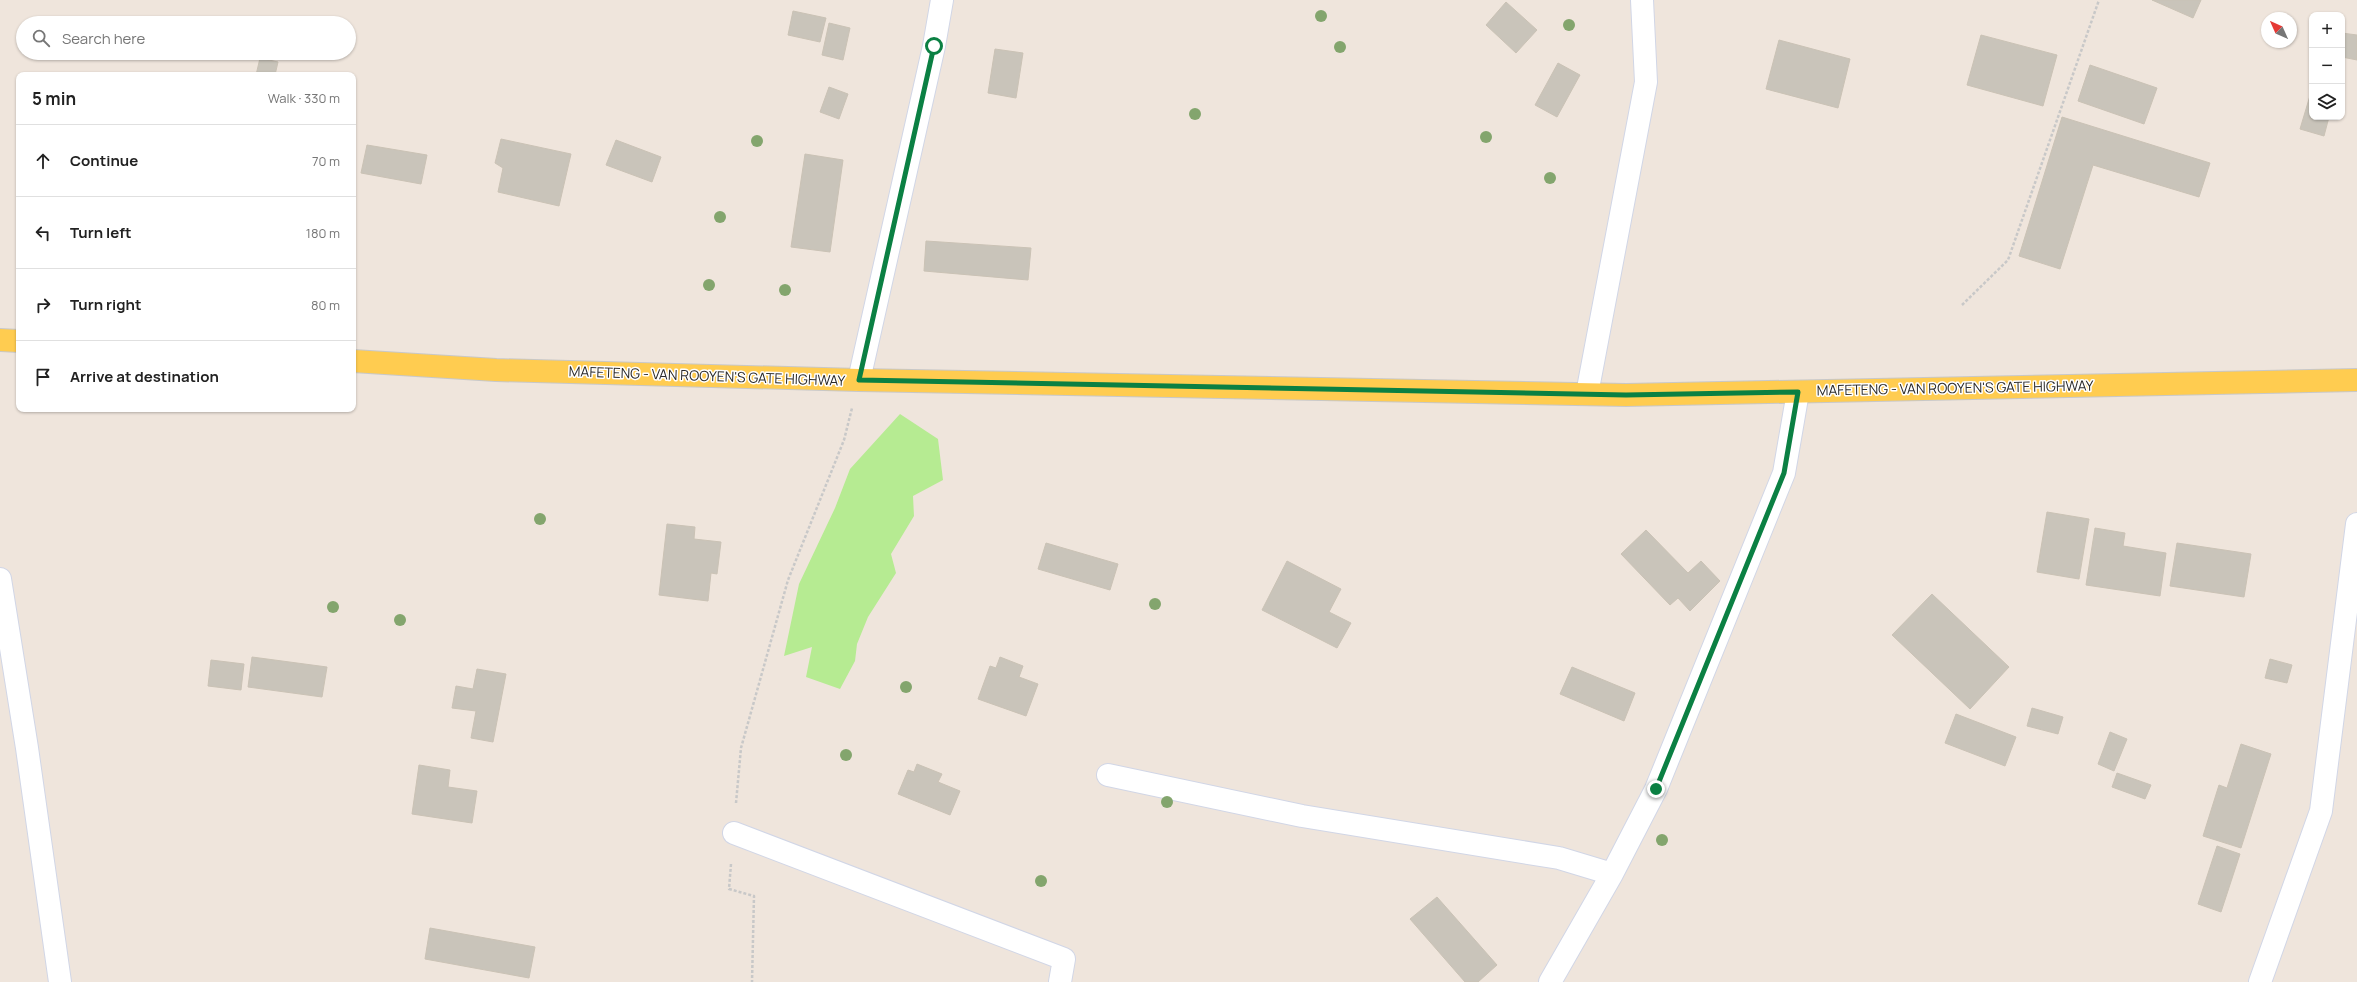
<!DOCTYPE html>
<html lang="en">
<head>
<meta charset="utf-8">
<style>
	:root { --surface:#fff; --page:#f2f2f2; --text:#222; --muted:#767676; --line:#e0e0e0 }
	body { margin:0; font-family:Manrope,sans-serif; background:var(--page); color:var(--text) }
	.controls { position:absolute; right:12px; top:12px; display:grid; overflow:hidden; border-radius:8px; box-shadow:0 1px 3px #0004 }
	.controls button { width:36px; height:36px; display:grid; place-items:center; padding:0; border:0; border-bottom:1px solid var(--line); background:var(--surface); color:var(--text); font:20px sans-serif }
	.compass { position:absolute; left:2261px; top:12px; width:36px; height:36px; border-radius:50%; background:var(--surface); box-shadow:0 1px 3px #0004; rotate:315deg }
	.stop { position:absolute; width:12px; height:12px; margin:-9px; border:3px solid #0b8043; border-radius:50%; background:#fff }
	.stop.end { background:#0b8043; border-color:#fff; box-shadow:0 1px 4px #0008 }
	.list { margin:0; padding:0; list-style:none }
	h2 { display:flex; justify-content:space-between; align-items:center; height:52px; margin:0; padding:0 16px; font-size:17px }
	h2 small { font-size:13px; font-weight:400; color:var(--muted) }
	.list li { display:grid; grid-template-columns:26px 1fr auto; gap:12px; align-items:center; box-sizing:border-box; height:72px; padding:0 16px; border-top:1px solid var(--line) }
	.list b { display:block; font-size:15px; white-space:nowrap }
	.list em { font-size:13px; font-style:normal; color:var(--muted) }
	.icon { flex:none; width:22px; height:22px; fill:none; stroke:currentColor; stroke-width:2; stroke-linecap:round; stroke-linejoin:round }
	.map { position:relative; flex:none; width:2357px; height:982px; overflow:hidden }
	.search { position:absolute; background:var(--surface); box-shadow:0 1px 3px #0004; left:16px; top:16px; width:340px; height:44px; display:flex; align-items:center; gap:10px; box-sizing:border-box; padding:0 14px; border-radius:22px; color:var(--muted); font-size:15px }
	.panel { position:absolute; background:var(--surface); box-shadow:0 1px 3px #0004; left:16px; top:72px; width:340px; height:340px; border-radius:8px }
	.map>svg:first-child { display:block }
</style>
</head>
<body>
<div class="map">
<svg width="2357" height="982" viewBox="0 0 2357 982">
	<rect width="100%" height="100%" fill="#efe5dc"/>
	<path fill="#b6eb92" d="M900,414L938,439L943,480L913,496L914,516L891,554L896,573L868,617L857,644L855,661L840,689L806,677L812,647L784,656L799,584L835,508L850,469Z"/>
	<path fill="#c9c4ba" stroke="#cac2b5" d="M2152,0H2201L2193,18Z
		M1506,2L1537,30L1516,53L1486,25Z
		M793,11L826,18L820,42L788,35Z
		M829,23L850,28L843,60L822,55Z
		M2342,33L2357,35V60L2342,57Z
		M1981,35L2057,55L2043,106L1967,85Z
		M1779,40L1850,59L1838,108L1766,89Z
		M995,49L1023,53L1016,98L988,93Z
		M260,58L278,62L275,75H256Z
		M1558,63L1580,75L1557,117L1535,105Z
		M2090,65L2157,88L2144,124L2078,101Z
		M829,87L848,94L839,119L820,112Z
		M2312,89V117H2329L2324,136L2300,129Z
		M2062,117L2210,163L2199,197L2093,165L2060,269L2019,256Z
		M501,139L571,154L559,206L498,192L503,168L495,163Z
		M616,140L661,157L652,182L606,165Z
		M367,145L427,155L421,184L361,173Z
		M805,154L843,160L830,252L791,247Z
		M926,241L1031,248L1028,280L924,271Z
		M2047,512L2089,519L2079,579L2037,572Z
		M667,524L695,527L694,539L721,542L717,574L711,573L708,601L659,595Z
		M2095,528L2125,533L2123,546L2166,553L2160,596L2086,585Z
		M1646,530L1688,573L1701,561L1720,581L1690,611L1678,598L1670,605L1621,554Z
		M1046,543L1118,564L1110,590L1038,569Z
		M2177,543L2251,554L2244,597L2170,586Z
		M1287,561L1341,589L1329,612L1351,623L1337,648L1262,610Z
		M1932,594L2009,667L1970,709L1892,635Z
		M252,657L327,667L322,697L248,687Z
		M1000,657L1023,666L1019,677L1038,684L1026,716L978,699L990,666L996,668Z
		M2270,659L2292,665L2287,683L2265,678Z
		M211,660L244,664L241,690L208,686Z
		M1572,667L1635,693L1624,721L1560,694Z
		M477,669L506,674L493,742L471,738L476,711L452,708L456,686L473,689Z
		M2032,708L2063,717L2058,734L2027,726Z
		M1956,714L2016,737L2005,766L1945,743Z
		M2110,732L2127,739L2114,771L2098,764Z
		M2241,744L2271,754L2241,848L2203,836L2219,785L2227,788Z
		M917,764L942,774L938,782L960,791L950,815L898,794L908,770L914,772Z
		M419,765L450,770L448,787L477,791L472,823L412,814Z
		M2117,773L2151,785L2145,799L2112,787Z
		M2217,846L2240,854L2221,912L2198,904Z
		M1437,897L1497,965L1478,982H1465L1410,919Z
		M430,928L535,947L529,978L425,959Z"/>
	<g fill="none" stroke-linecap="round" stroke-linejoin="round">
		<g stroke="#d1d6e6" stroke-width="24">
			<path id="minor" d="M859,380L934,46L942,0
				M1587,394L1646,82L1642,0
				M0,579L27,748L60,982
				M1108,775L1302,816L1559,858L1612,874
				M734,833L1064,959L1060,982
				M1550,982L1612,874L1656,789L1784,473L1798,392
				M2260,982L2321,811L2357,524"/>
		</g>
		<g stroke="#c8c8c8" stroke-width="24">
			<path id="major" d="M0,340L19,341
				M353,361L496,370L859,380L1626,395L2357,380"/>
		</g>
		<path stroke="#c8c8c8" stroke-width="2.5" stroke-dasharray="3 2" stroke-linecap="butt" d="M1962,305L2008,260L2099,0
			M736,803L741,748L788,580L844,440L852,408
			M731,864L729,889L754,896L752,982"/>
		<use href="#minor" stroke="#fff" stroke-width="22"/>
		<use href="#major" stroke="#ffcc50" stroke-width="22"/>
	</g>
	<g fill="#83a56d">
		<circle cx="1321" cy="16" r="6"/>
		<circle cx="1569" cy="25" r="6"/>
		<circle cx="1340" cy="47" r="6"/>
		<circle cx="1195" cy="114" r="6"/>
		<circle cx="1486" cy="137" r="6"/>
		<circle cx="757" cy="141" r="6"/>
		<circle cx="1550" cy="178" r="6"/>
		<circle cx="720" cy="217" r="6"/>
		<circle cx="709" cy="285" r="6"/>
		<circle cx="785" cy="290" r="6"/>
		<circle cx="540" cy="519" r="6"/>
		<circle cx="1155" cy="604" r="6"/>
		<circle cx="333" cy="607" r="6"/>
		<circle cx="400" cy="620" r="6"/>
		<circle cx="906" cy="687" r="6"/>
		<circle cx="846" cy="755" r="6"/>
		<circle cx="1167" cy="802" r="6"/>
		<circle cx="1662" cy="840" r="6"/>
		<circle cx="1041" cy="881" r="6"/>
	</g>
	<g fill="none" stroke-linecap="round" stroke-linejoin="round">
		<path stroke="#0b8043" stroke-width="5" d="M934,46L859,380L1626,395L1798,392L1784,473L1656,789"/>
	</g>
	<g text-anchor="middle" stroke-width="3" stroke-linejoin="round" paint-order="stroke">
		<g font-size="14" fill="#2b2b2b" stroke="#fff">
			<text transform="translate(707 376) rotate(2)" y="5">MAFETENG - VAN ROOYEN'S GATE HIGHWAY</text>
			<text transform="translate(1955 388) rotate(-1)" y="5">MAFETENG - VAN ROOYEN'S GATE HIGHWAY</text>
		</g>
	</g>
</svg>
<div class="controls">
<button>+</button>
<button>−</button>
<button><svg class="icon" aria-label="layers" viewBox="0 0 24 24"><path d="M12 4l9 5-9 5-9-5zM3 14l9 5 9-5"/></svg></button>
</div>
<svg class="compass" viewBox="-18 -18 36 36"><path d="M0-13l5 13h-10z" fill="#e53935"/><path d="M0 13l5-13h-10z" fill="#767676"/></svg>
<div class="stop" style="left:934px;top:46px"></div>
<div class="stop end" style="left:1656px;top:789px"></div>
<div class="search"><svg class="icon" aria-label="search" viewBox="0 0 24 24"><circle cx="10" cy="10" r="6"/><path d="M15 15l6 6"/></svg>Search here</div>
<section class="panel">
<h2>5 min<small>Walk · 330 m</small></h2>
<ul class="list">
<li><svg class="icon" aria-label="ahead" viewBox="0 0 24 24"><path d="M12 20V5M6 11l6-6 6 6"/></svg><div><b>Continue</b></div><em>70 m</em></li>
<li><svg class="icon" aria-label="left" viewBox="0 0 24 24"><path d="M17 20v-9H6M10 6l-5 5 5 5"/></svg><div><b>Turn left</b></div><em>180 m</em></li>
<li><svg class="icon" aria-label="right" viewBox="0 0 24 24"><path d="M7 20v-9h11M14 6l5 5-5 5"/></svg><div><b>Turn right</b></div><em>80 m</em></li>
<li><svg class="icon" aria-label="arrive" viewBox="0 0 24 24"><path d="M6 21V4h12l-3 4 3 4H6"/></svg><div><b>Arrive at destination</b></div></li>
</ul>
</section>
</div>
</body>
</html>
